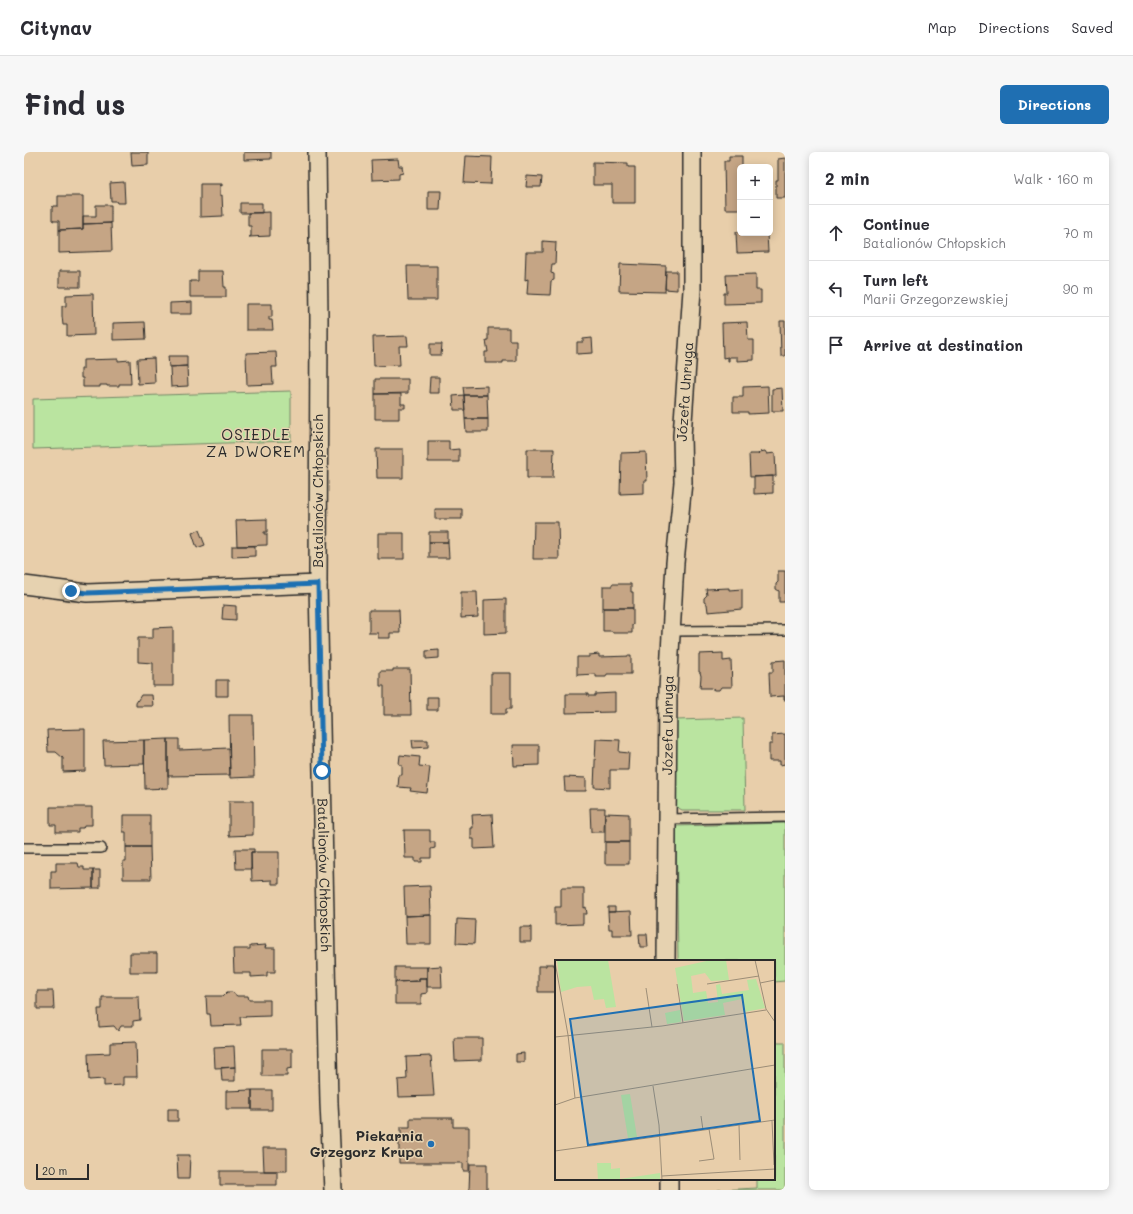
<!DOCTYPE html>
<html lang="en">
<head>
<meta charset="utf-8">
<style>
	:root { --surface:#fff; --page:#f7f7f7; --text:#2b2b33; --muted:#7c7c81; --line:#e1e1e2; --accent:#1f6fb2 }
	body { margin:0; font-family:Mali,sans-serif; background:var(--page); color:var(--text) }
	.controls { position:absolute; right:12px; top:12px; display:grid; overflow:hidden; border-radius:6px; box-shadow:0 2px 10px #0003 }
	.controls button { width:36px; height:36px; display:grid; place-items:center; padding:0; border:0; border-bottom:1px solid var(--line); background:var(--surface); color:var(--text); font:20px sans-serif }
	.scale { position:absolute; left:12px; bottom:10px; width:53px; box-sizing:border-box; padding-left:4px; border:2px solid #2b2b2b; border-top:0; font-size:11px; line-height:14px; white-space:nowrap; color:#2b2b2b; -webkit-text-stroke:3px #e6d2b0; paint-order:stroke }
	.stop { position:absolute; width:12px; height:12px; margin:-9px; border:3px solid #1f6fb2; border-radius:50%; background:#fff }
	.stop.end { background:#1f6fb2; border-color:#fff; box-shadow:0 1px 4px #0008 }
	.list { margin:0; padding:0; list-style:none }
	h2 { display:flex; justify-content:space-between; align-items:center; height:52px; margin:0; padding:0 16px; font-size:17px }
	h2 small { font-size:13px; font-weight:400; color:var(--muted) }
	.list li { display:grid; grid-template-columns:26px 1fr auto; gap:12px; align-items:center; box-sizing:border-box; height:56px; padding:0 16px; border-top:1px solid var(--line) }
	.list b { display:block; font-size:15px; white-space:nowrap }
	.list p { margin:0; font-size:13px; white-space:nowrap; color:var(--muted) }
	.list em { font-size:13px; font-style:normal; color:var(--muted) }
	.icon { flex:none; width:22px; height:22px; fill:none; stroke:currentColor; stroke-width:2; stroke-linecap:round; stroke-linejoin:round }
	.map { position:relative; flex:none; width:761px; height:1038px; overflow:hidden; border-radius:6px }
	header { display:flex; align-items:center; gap:24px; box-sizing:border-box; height:56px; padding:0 20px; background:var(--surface); border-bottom:1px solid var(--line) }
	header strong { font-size:19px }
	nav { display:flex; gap:22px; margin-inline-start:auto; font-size:14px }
	.intro { display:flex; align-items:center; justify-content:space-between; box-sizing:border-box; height:96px; padding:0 24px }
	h1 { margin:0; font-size:28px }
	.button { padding:10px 18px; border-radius:6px; background:var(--accent); color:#fff; font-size:14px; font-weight:700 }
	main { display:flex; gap:24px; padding:0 24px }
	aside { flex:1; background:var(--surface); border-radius:6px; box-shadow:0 2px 10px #0003 }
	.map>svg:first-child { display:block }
</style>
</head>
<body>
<header>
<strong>Citynav</strong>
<nav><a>Map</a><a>Directions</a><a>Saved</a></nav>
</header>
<div class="intro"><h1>Find us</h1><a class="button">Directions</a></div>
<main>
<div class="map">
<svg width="761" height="1038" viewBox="0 0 761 1038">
	<rect width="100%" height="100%" fill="#e8ceaa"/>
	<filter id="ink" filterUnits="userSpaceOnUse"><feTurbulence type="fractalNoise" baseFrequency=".025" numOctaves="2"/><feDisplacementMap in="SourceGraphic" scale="8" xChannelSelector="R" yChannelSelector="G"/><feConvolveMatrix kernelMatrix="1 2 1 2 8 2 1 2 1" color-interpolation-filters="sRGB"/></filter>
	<g filter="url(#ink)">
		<path fill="#bae4a0" stroke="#728866" d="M267,239V289L9,297V247Z
			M719,566L721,658H658L649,653L652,568Z
			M761,671V829L750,830V809H654L652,674Z
			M750,890H761V1038H694L733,1036V1027H750Z"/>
		<path fill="#c5a585" stroke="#2b2b2b" d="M107,0H124V13L108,14Z
			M220,0H247V7L220,8Z
			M442,4L468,5L467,32L440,31Z
			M705,4H718V15H716V57H701L700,9H705Z
			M761,6V46H752V28H754V7Z
			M374,7L375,14H378L379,21L375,22V27L348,28L347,8Z
			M569,10L604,11V15H611V51H588V33H569Z
			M503,24L518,25L517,35H502Z
			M100,30L101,51H93L92,49H87L86,31Z
			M176,32H198V34L196,33V44L198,43L199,64L176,65Z
			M404,39H417L416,58H404Z
			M34,44H59V77L35,78V69H30L28,68V56L29,54H34Z
			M216,51H238V61H216Z
			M72,53H87V71L59,72V64H72Z
			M246,60V84L225,85L227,84V74H224V61Z
			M87,71L88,99L35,101V78L59,77V72Z
			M712,80L743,81L744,100L713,101Z
			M519,89L532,90L531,112H528L527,121L530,122V128L527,129L526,143L503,142L504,127L501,128L502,100H519Z
			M596,112L642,114L641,140L595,139Z
			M383,114H413V148H384Z
			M35,119H56V135H35Z
			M174,119H199L200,135H202V145H166V129H174Z
			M642,119H653V138L641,137Z
			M732,122V138H737V151L700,152V141H703L702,123Z
			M69,142L70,183L43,184V173H39L38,164V154H42V143Z
			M168,150V162H146V151Z
			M222,152H248V165H245V168H248L249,178H222Z
			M756,169H761V204H757Z
			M121,170L122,187L89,188V171Z
			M723,170L724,188H730V208L713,209V205H705V209H704V205L699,206L698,171Z
			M464,176H485V188H492V209H479V211H461V200H464L462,188H464Z
			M383,184L384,194H375L376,213L350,214L349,185Z
			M568,186L569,201L553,202V190H559V187Z
			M406,192H418L417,203H406Z
			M252,200L253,215H248L249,232L223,233L222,201Z
			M144,204H163V214L145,215Z
			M130,206L131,231L114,232L113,207Z
			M94,207V209L106,208L107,232H95V234H83V233H76V235H59V226H57V217H59V208Z
			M163,214L164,234L147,235L146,215Z
			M406,225H415V241H405Z
			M351,227H384V241L351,242Z
			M463,234V243H440L439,235Z
			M744,234L745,261L724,262V260H709V245H719V235Z
			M758,236L759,259H748V237Z
			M351,242H377V252H381V256H375V267H351Z
			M440,243H463L464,267H441Z
			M440,243L441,258H430L429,244Z
			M441,267H464V280H442Z
			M404,289H425V298L435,297V310H404Z
			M352,297H379V326H353Z
			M503,297H530L529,326H503Z
			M741,299L743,302L751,301L752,324L726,325L725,302H734L736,300Z
			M622,300L623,329H620V341L596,342L597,301Z
			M749,324V341L730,342V325Z
			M411,357H438V367H411Z
			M243,367V380H240V382H243V393L213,394L212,368Z
			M510,370H534L535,407H509Z
			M175,378L181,393L173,396L168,381Z
			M405,380H424V390H405Z
			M354,381H380V407H354Z
			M405,390H424L425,406H405Z
			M208,394H231V404L208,405Z
			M754,419H761V450H755V439L752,437V432L754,430Z
			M588,432H607V440H609V456H579V434H588Z
			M705,436V438L718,437V457L684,460L683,452L680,450V446L683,443L682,437Z
			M437,440H453L454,465L437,466Z
			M482,447V481L460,482V448Z
			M199,453L212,454V468L198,467Z
			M579,456H609V473H608V481H589L588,479H579Z
			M345,458H375L376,481H366V486H354V481H345Z
			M149,475V534H129V511L114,510V486H129V476Z
			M415,498V506L402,507V499Z
			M699,501V509L707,508L708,535H697L695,538H690L687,536H676L677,524L676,520H675V502Z
			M575,502V505L607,504V522H583L582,525H572V522L553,523V505H565V503Z
			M761,508V548H760V544L746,545L745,520H749V509Z
			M369,517H386L387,563H360V534H356V519H369Z
			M467,521H487V557H482V562H467Z
			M192,528H204V544H192Z
			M591,541V560L542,561V542H564V544H571V542Z
			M117,543H128L129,554H112V551Z
			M403,545H414V558H403Z
			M205,563H229L230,625L206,626Z
			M61,577V619L39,620V606L32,600H24L23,578Z
			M761,582V612L756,613V609H745V592H748V583Z
			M144,587V636L121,637L120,588Z
			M144,587H155V598L205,596L206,623L144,624Z
			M572,587L596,588L595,600L605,601L604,618H586V636L570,635Z
			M120,588V612L80,613L79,589Z
			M388,588H404V595L389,596Z
			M489,593H515V613L490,614Z
			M376,603L396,605L395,614L406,615L403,641L386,639L387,636L374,635L375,623H378V613L375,612Z
			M540,625L562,626V639H541Z
			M205,649H229V683L205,684Z
			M26,655H68V673H60L59,676H54V680H32V673H26Z
			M566,656H581L580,680H567Z
			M581,661L605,662V690H581Z
			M468,662L470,696L450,697V687H447V676H449L448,663Z
			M99,663H126V695H102V680H99Z
			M380,678H406V690H411V696L407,697V706H398V710H391V706H381Z
			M581,690H605V712H581Z
			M102,695H126L127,727H99V709H102Z
			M211,697H230V700H227V717H212Z
			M227,700H255V732H248V728L228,729Z
			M32,711H54L55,715H60V718H69V736L27,737V719H32Z
			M69,718H76V736H69Z
			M406,734L407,763L381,764L380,735Z
			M537,736H560V756L562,755L563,762H559V772L531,773V755H537Z
			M584,755H591V760H584Z
			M607,759L608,783H588V777H585L584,760Z
			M407,763V792H382L381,764Z
			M433,767L451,768L450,792L432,791Z
			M496,775H507V790H496Z
			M615,782H623L624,795H616Z
			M242,793L241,796H251V820H243V824L227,825V821H210L209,797H226V794Z
			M106,801H133V820H106Z
			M522,812H530V814H532V840H514V814H522Z
			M417,814L418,835H403V815Z
			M371,815H403V826H395V829L371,830Z
			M395,826H403V841L397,842V852H371V830L395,829Z
			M13,839H29L30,857H13Z
			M203,840H208L213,844H224L225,848H246V864L216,865L217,873L187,874L186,862H183L182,844H199Z
			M78,845H115L116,868L109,869V874H97L94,879L90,874L75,875L74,857H78Z
			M430,886H458V908L431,909Z
			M112,890L113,925H99V933L80,934V927L65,928L64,902L86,901V891Z
			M210,894L211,915L191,916L190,895Z
			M238,897H268V916L263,917V924H238Z
			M500,901V910H492V902Z
			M407,904L410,944L375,945L374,928L383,927L382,905Z
			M211,915V929H198L197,916Z
			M228,938H248V958H228Z
			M228,938V957H202V939Z
			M144,957H154V969H144Z
			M386,966H429V975H445V1019H439V1011H375V984L377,985V975H386Z
			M239,996H263V1019H240Z
			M153,1003H166L165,1027H154Z
			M446,1012H463V1038H445Z
			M196,1019H253V1033H196Z"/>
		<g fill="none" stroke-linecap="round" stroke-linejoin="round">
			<g stroke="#2b2b2b" stroke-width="12">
				<path id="lane" d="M647,479L761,478
					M643,667L761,665
					M0,696H77"/>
			</g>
			<g stroke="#2b2b2b" stroke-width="20">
				<g id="street">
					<path id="s1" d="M293,0L295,166L294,432L305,951L309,1038"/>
					<path d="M0,433L63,441L294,432"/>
					<path id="s2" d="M642,809L644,537L651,411L659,330L658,284L668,138V0"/>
					<path d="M645,1027V1038"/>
				</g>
			</g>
			<use href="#lane" stroke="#e6d2b0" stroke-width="9"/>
			<use href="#street" stroke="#e6d2b0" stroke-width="17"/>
		</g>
	</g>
	<g fill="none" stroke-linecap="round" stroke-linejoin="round" filter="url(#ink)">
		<path stroke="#1f6fb2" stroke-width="5" d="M47,439L63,441L294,432L298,619"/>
	</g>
	<circle fill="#1f6fb2" stroke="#e6d2b0" stroke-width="1.5" cx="407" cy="992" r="4"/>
	<g text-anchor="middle" stroke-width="3" stroke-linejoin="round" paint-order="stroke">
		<g font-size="14" fill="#2b2b2b" stroke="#e6d2b0">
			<text dy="5" stroke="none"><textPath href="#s2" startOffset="570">Józefa Unruga</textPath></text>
			<text transform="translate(294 339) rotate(-90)" y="5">Batalionów Chłopskich</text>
			<text dy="5" stroke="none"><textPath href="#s2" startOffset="236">Józefa Unruga</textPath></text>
			<text dy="5" stroke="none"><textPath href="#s1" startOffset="723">Batalionów Chłopskich</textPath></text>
		</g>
		<g font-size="14" font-weight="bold" fill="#2b2b2b" stroke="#e6d2b0" text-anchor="end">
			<text x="399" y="989">Piekarnia<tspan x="399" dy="16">Grzegorz Krupa</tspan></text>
		</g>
		<g font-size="15" letter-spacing="1" fill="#2b2b2b" stroke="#e6d2b0">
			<text x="232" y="288">OSIEDLE<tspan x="232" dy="17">ZA DWOREM</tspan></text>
		</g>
	</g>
	<g transform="translate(531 808)">
		<rect width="220" height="220" fill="#e8ceaa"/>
		<path d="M2,0H53L61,47L51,48L49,39L39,40L36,26L22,27L6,32ZM156,0H171L174,20L156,21L150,13L136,16L138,33L151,31L153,43L163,42L161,25L165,24L167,34L194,30L192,20L201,19L210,48L190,52L187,39L168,43L170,55L129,61L120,8ZM125,50L126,62L112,64L110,53ZM75,134L82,177L73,178L66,135ZM42,203H56V209L65,208V219L105,213V220H43Z" fill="#bae4a0"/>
		<path fill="none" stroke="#9c8d77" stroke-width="1" d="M200,0L211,49L220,62M0,2L13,75L20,138M205,23L220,20M122,24L128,63M152,24L204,16M91,28L97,67M0,77L107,66L211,50M98,126L104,165L107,220M0,145L20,138L220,105M146,156L148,170M217,161L219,205M184,165L185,200M0,191L220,160M144,201L159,199L154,169M107,216L220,209"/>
		<path fill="#1f6fb2" fill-opacity="0.15" stroke="#1f6fb2" stroke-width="2" d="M187,35L205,161L33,185L15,59Z"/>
		<rect width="220" height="220" fill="none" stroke="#2b2b2b" stroke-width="2"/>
	</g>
</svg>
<div class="controls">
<button>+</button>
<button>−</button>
</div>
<div class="scale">20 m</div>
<div class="stop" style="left:298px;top:619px"></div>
<div class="stop end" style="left:47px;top:439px"></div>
</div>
<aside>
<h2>2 min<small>Walk · 160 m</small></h2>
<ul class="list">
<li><svg class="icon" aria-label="ahead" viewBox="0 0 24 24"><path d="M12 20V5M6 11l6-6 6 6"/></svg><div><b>Continue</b><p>Batalionów Chłopskich</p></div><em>70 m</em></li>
<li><svg class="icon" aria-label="left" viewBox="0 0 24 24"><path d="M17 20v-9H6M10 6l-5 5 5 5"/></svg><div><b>Turn left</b><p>Marii Grzegorzewskiej</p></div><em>90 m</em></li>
<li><svg class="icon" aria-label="arrive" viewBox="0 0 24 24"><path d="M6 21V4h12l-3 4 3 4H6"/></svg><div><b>Arrive at destination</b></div></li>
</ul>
</aside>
</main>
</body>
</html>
